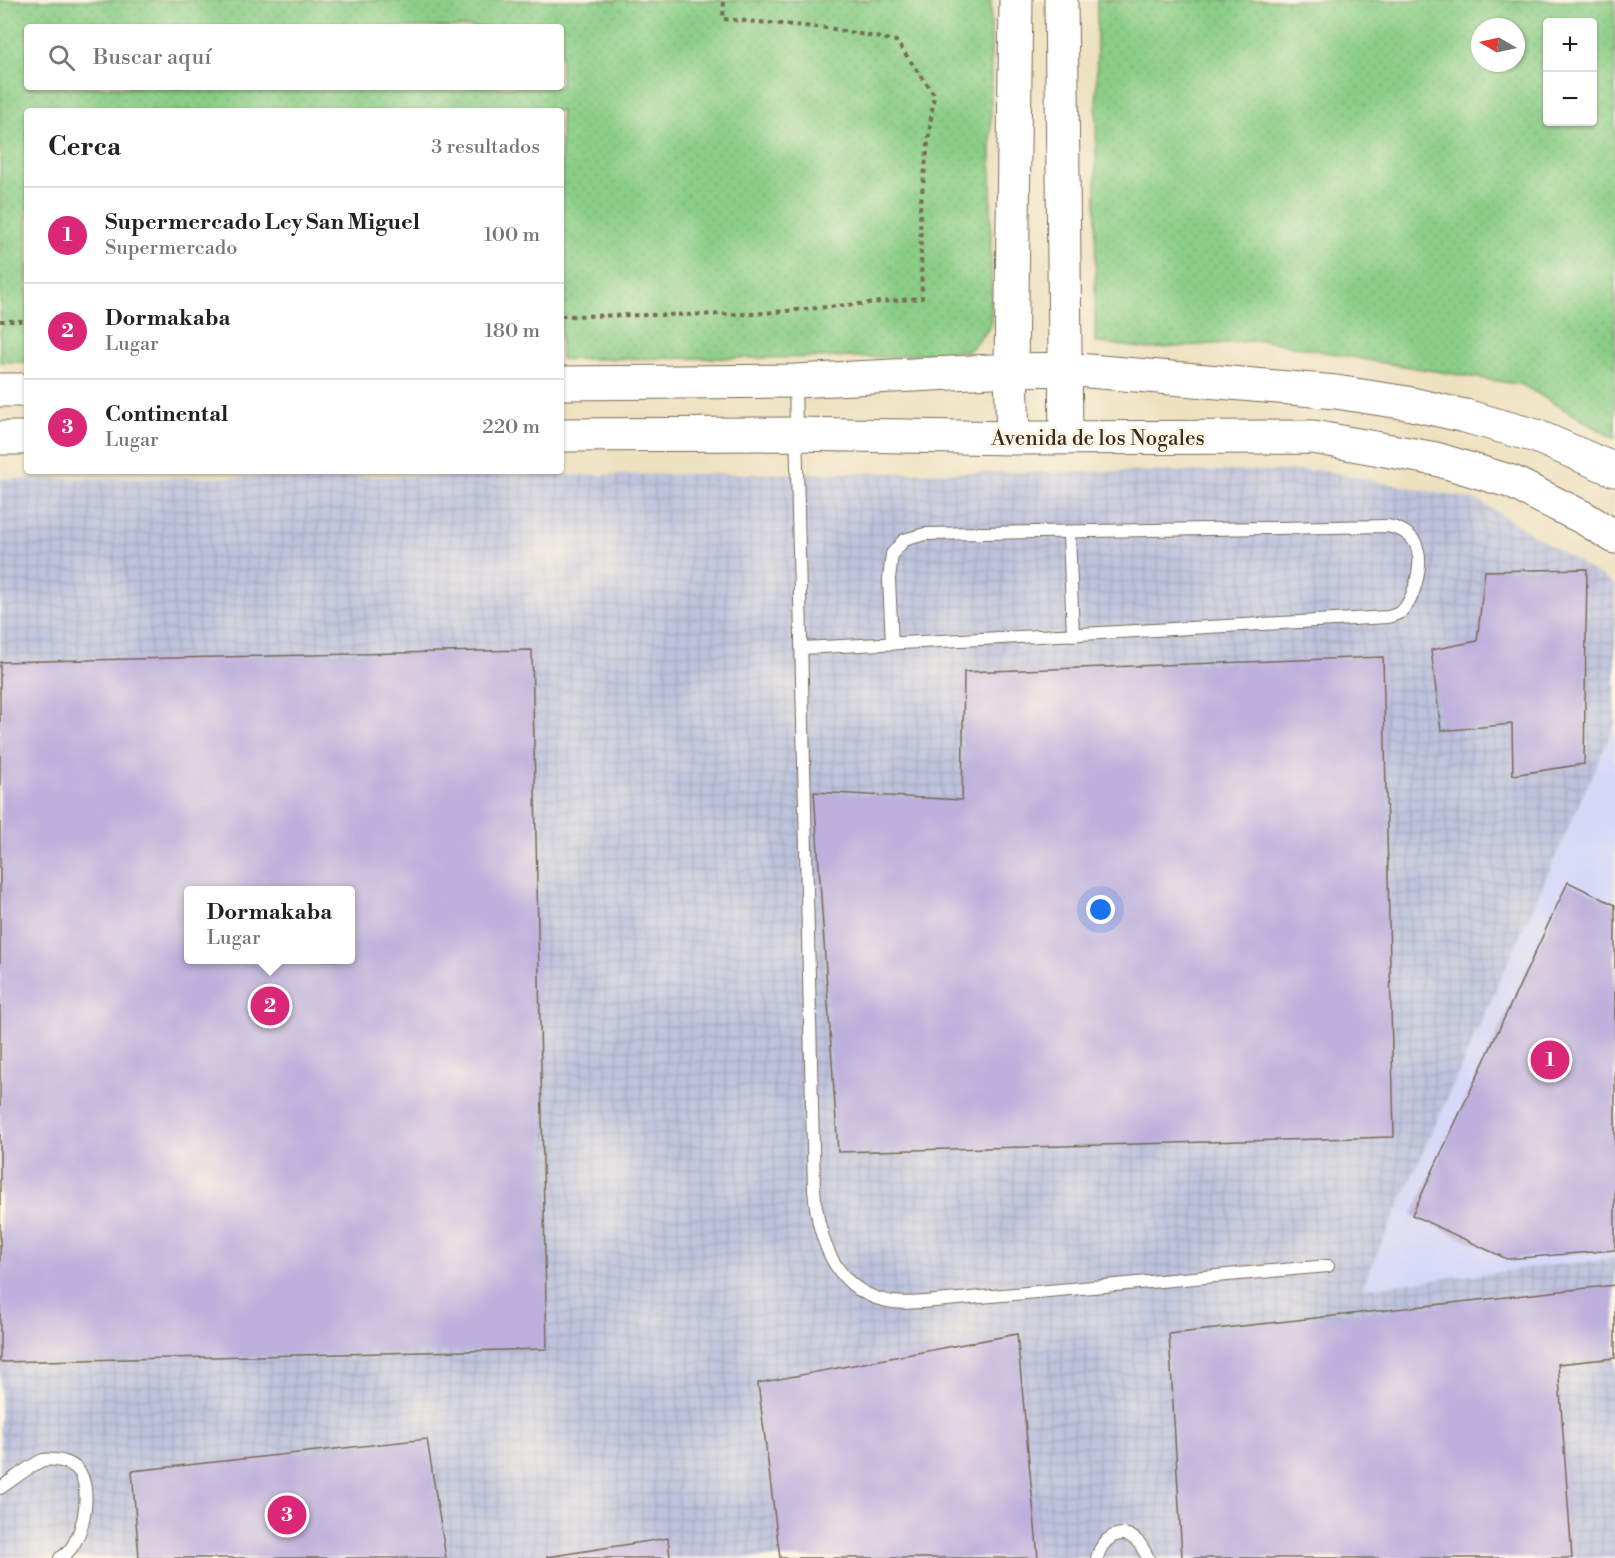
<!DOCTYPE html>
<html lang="es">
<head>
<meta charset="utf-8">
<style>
	:root { --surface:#fff; --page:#f2f2f2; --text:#222; --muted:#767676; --line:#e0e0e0; --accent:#db2777 }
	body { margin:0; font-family:"Libre Bodoni",serif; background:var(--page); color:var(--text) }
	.controls { position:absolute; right:18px; top:18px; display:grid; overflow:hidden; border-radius:6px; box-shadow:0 2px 4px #0004 }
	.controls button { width:54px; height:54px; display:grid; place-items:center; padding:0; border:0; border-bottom:2px solid var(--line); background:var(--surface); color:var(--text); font:30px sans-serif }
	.compass { position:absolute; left:1471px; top:18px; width:54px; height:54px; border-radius:50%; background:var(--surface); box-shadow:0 2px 4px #0004; rotate:279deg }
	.you { position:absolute; left:1101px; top:910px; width:21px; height:21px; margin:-15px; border:4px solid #fff; border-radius:50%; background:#1a73e8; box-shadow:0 0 0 9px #1a73e833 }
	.badge { display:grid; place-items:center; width:39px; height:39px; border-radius:50%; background:var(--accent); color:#fff; font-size:20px; font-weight:700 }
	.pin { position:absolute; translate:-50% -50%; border:3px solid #fff; box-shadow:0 2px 6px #0006 }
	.popup { position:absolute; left:184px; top:886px; width:171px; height:78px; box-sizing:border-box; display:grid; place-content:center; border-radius:6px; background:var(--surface); filter:drop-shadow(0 2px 4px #0005); font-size:20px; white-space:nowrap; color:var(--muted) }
	.popup b { font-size:22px; color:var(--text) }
	.popup::after { content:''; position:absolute; left:50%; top:100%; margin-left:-12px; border:12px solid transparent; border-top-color:var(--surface) }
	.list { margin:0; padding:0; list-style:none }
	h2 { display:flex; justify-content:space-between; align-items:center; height:78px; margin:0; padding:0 24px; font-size:26px }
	h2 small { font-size:20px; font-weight:400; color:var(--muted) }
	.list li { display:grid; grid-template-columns:39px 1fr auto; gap:18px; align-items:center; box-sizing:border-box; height:96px; padding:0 24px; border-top:2px solid var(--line) }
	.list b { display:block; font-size:22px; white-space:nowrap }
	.list p { margin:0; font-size:20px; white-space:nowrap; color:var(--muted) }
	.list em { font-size:20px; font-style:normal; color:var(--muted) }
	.icon { flex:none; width:33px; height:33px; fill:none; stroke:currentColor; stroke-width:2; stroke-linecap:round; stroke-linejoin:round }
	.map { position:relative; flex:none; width:1615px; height:1558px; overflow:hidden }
	.search { position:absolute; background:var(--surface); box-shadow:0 2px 4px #0004; left:24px; top:24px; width:540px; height:66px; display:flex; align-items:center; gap:15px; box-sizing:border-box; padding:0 21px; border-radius:6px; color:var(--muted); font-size:22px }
	.panel { position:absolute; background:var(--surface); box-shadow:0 2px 4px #0004; left:24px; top:108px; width:540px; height:366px; border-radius:6px }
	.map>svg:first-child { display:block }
</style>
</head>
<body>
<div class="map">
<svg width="1615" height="1558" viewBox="0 0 1615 1558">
	<defs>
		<pattern id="industrial-grid" width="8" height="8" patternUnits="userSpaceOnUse" patternTransform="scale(1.5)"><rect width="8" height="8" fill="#bec3dd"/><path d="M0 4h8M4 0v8" fill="none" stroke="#a4a8bd"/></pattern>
		<pattern id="grass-dots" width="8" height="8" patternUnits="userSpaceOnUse" patternTransform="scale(1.5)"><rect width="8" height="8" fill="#8acd86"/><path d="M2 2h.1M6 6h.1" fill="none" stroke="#78b073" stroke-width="1.8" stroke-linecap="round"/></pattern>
	</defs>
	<rect width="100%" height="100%" fill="#fcf5e5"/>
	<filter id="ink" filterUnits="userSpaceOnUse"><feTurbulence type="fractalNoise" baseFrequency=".0167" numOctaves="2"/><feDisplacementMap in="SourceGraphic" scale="12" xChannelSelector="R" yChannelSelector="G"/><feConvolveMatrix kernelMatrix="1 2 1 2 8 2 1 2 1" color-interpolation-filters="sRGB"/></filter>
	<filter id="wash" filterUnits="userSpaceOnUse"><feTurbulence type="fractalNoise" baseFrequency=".008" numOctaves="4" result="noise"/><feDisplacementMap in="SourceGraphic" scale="24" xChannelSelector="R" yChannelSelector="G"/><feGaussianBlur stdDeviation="1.35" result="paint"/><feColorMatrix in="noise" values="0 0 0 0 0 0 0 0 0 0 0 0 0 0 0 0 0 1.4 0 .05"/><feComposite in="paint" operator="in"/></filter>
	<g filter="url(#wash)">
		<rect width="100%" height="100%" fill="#ede1c0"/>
		<path fill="#d6d8f8" d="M1615,724V1258L1362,1289Z"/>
		<path fill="url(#industrial-grid)" fill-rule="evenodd" d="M1319,470L1479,501L1615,585V724L1362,1288L1615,1258V1558H0V479ZM189,890H351V960H189Z"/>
		<path fill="url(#grass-dots)" stroke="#627c52" stroke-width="1.5" fill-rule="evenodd" d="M0,0H991V326L970,350L887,357L561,359V111H27V362H0ZM27,27H561V87H27Z
			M1097,0H1615V439L1523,385L1378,362L1262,340L1150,349L1095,342ZM1548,22H1592V122H1548ZM1480,27H1516V63H1480Z"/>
		<g id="blocks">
			<path fill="#bdb0dc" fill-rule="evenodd" d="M1587,569L1584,764L1513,775L1512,724L1441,731L1431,650L1477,641L1485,571Z
				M532,650L547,1349L0,1362V662ZM189,890H351V960H189Z
				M1383,657L1394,1137L838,1152L814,792L962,800L964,672Z
				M1568,882L1615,905V1250L1507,1259L1412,1215Z
				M1615,1285V1358L1558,1364L1572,1558H1182L1169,1334Z
				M1017,1334L1038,1558H780L758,1383Z
				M427,1439L446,1558H139L132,1471Z
				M668,1538L670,1558H547V1557Z"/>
		</g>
	</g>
	<g filter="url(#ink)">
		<use href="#blocks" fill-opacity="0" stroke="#796a57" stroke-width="1.5"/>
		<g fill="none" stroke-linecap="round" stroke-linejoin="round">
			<g stroke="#796a57" stroke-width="14">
				<path id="service" d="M795,383L814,1189C818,1240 836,1294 893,1302C907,1304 922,1302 936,1301L1328,1266
					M1069,533L1073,635
					M802,648C997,639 1193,628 1388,617C1392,616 1397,614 1401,612C1414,601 1422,567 1418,551C1415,535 1400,528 1387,526L925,534L904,540L892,554L889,579L892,644
					M0,1488C11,1481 32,1464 43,1460C49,1459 57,1460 62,1461C68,1463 74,1465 78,1470C94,1489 83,1547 60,1558
					M1097,1558C1102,1539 1120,1525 1137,1541C1142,1545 1145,1553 1148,1558"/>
			</g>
			<g stroke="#796a57" stroke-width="35">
				<path id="secondary" d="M1061,0L1066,438
					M561,383L795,381L1011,370L1065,369L1336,392L1407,403L1465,416L1536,436L1615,470
					M0,390H27
					M561,435L795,434L1013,438L1313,437L1436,459L1512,482L1584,518L1615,537
					M0,438H27
					M1013,438L1011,370L1016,0"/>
			</g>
			<path stroke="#796a57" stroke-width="4" stroke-dasharray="4.5 4.5" stroke-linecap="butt" d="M561,316L754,314L922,298L920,209L934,94L896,41L828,28L723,19L724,0
				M0,321H27"/>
			<use href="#service" stroke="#fff" stroke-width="12"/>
			<use href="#secondary" stroke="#fff" stroke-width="33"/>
		</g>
	</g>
	<g text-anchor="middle" stroke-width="6" stroke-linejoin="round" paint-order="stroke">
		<g font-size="21" fill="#3b2a1e" stroke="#fcf5e5">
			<text x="1098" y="445">Avenida de los Nogales</text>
		</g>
	</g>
</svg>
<div class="controls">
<button>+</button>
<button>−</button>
</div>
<svg class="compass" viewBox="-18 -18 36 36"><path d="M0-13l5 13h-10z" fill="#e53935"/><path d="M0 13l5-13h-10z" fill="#767676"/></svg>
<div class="you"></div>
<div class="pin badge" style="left:1550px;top:1060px">1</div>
<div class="pin badge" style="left:270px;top:1006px">2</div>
<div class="popup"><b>Dormakaba</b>Lugar</div>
<div class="pin badge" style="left:287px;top:1515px">3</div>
<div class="search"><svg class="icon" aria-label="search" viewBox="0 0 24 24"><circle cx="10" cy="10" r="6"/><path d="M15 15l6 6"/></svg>Buscar aquí</div>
<section class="panel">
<h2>Cerca<small>3 resultados</small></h2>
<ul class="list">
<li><span class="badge">1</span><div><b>Supermercado Ley San Miguel</b><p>Supermercado</p></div><em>100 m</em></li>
<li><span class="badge">2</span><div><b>Dormakaba</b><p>Lugar</p></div><em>180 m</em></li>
<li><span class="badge">3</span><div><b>Continental</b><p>Lugar</p></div><em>220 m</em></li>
</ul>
</section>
</div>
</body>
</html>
